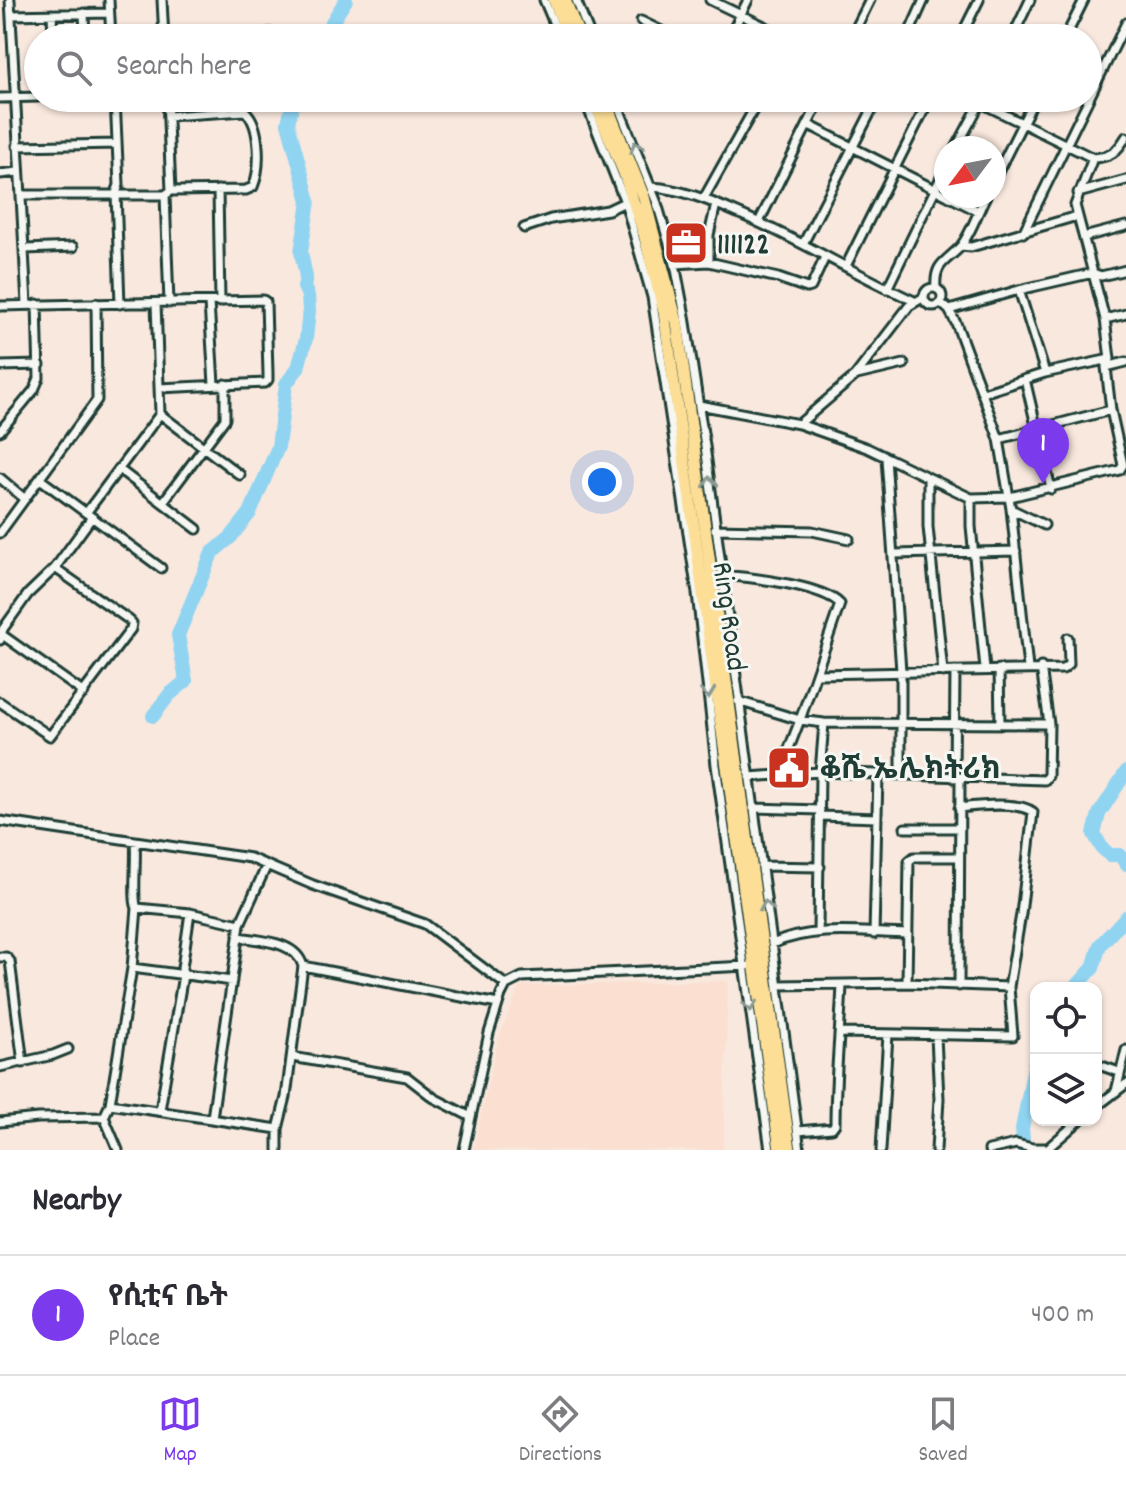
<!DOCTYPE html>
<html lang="en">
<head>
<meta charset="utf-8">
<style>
	:root { --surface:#fff; --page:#f2f2f3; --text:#2b2b33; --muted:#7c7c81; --line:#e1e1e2; --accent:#7c3aed }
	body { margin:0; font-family:Dekko,"Noto Sans Ethiopic",sans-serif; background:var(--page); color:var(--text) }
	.controls { position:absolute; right:24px; bottom:24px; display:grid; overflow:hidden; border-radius:16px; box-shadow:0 2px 6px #0004 }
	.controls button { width:72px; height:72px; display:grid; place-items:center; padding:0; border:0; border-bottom:2px solid var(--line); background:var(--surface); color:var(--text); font:40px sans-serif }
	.compass { position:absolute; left:934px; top:136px; width:72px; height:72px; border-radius:50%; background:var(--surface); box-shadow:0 2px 6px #0004; rotate:238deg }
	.you { position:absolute; left:602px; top:482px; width:28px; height:28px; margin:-20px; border:6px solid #fff; border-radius:50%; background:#1a73e8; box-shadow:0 0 0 12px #1a73e833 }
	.badge { display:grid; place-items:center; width:52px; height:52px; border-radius:50%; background:var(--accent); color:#fff; font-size:26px; font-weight:700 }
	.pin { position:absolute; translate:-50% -66px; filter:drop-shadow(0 2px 4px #0008) }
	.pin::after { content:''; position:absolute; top:42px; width:28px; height:24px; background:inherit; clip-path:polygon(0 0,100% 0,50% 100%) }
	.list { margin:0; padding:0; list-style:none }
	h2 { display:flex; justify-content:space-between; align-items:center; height:104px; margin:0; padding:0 32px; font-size:34px }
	h2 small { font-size:26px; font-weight:400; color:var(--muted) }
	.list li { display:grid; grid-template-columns:52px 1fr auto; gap:24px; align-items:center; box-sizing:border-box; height:120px; padding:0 32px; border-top:2px solid var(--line) }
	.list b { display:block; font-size:30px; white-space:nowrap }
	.list p { margin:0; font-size:26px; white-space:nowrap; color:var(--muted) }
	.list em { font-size:26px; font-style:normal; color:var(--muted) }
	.icon { flex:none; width:44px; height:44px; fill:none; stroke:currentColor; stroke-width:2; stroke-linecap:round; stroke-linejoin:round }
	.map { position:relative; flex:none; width:1126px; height:1150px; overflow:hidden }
	.search { position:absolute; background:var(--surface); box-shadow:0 2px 6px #0004; left:24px; right:24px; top:24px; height:88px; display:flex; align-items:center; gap:20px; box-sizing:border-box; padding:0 28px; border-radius:44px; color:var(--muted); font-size:30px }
	.sheet { height:224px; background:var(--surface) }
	nav { display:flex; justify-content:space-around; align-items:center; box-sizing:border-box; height:112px; border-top:2px solid var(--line); background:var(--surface); font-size:22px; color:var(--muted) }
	nav a { display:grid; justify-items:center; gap:4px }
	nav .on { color:var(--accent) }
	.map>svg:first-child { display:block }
</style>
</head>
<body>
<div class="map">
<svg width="1126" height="1150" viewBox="0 0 1126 1150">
	<rect width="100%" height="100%" fill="#f9e8de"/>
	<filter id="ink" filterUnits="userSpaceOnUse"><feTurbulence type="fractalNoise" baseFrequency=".0125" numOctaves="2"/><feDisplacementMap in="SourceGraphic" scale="16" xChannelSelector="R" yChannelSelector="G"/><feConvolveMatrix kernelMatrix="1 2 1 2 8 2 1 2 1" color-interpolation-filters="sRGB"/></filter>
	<g filter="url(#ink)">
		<path fill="#fbdfd0" d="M728,981L723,1150H473L498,1040L520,986Z"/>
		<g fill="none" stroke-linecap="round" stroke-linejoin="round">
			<path stroke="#90d4f2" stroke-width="14" d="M322,38L346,0
				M153,716L169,695L186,681L178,635L212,553L231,537L250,513L278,447L286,384L298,368L306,339L309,311L308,296L304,287L306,277L301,252L309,201L288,123L294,98
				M1126,772L1099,814L1094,834L1102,848L1110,855H1120L1126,864
				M1075,988L1093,968L1100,945L1126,917
				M1024,1150L1022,1129L1036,1056"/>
			<g stroke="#1f3d34" stroke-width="13">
				<path id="minor" d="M10,0L27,304
					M109,0L111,38
					M162,0L164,38
					M544,0L560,38
					M576,0L591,38
					M710,0L789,38
					M84,13L85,38
					M52,14L53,38
					M11,15L109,13
					M641,21L676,38
					M194,38L271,33
					M729,38L748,0
					M851,38L870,0
					M907,38L924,0
					M960,38L979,0
					M1012,38L1030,0
					M1065,38L1084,0
					M0,98L38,97
					M115,98L119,185L116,193L120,304
					M167,98L171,191
					M584,98L625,202L652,297L697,593L716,765L770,1150
					M615,98L657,203L675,264L685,316L705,446L800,1150
					M801,98L817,106
					M971,98L1093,158C1111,157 1117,152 1126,137
					M809,125L946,195
					M17,146L117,144
					M956,148L983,98
					M0,174L18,172
					M994,180L1035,98
					M652,187C681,189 708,200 735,212C797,238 853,273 914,301
					M218,190L220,302
					M1078,193L1126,180
					M21,195H165L171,191L246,190L253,187C261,168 261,125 245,111L168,116
					M165,195L169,303
					M948,196L978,211
					M704,198L760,98
					M759,222L821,98
					M524,228L551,219L608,210L625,202
					M1023,233L1126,23
					M1084,237L1126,226
					M803,244L878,98
					M961,246L971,247L1077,216
					M26,249L73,247
					M709,262V235L716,204
					M675,264L709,262L778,278L807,288L811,287L825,257
					M846,266L930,98
					M924 297a9 9 0 1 1 18 0a9 9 0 1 1-18 0Z
					M936,288C934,263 946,262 960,247C971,234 978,211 986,196
					M887,289L946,167
					M1019,290L1045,373
					M209,303L214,384
					M941,303L949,310L956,323L999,439L1011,509L1044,525
					M0,306L263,300L266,302L268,374V380L265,383L159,388
					M949,310L1019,290L1093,273L1101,276L1126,270
					M1105,319L1126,314
					M0,366L40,365
					M1106,367L1126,362
					M857,375L904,364
					M1025,379L1051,489
					M983,393L1045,373L1110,359
					M699,405L799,424L855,376L909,306L924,297
					M160,414L240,475
					M799,424L867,448L971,498L1010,497L1120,470L1123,465L1111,410L1106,367L1110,359L1105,319L1075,205L1093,158
					M0,431L34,390L39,378L37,304
					M999,439L1111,410
					M886,458L901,671V775
					M120,470L197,529
					M0,478L25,499
					M928,478V527L943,672
					M40,479L161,568
					M971,498V526L985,669
					M163,502L225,419V384
					M1011,509L1028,668
					M86,513L160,414L156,303
					M715,529L812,531L849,539
					M0,533L97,400L96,303
					M894,554L1016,551
					M721,575C748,577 823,585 840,604L800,720L779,774
					M1,634L84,693
					M0,640L3,629L28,594L55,568L92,517
					M999,669L1000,723
					M817,674L1063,669L1069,664L1068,638
					M738,701L800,720L824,723L1049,724
					M0,702L50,736L131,629L132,623L129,620L55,568
					M749,777L820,772L1045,780L1048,776L1049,724L1041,667
					M954,778L955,671
					M753,808L820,810
					M820,816L877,818
					M0,821L250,858L313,885L425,924L506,985
					M905,828H958
					M761,866L820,867
					M137,908L190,913L240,924
					M818,931L820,772L824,723
					M874,934L878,775
					M239,937C261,941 296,941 303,966
					M772,944C815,925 862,933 908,934
					M0,957H6L10,961L23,1063
					M132,968L232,981
					M907,983L909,861L914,857H958
					M778,985L907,983L1009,987
					M959,986L960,778
					M840,1033L1013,1036L1009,987L1021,914L1033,812C1018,801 977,806 959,808
					M936,1036L939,1099L936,1150
					M292,1057L407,1077L434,1098L471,1117
					M1096,1064L1119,1072
					M0,1067L53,1055L68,1049
					M1116,1091L1126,1050
					M110,1104L278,1129V1150
					M1096,1107L1126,1084
					M160,1110L183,975L182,968L190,913
					M212,1118L240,924L267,865
					M0,1122L38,1118L104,1117
					M278,1129L286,1097L303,966L498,1004
					M798,1131L832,1128L835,1124C835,1078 840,1032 842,985
					M118,1150L104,1117L110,1104L132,968L137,908C132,900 137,857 135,841
					M464,1150L489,1033L501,995L506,985L522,977L747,966
					M881,1150L888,1034
					M989,1150L1016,1144L1032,1148H1048L1080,1120"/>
			</g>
			<g stroke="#1f3d34" stroke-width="17">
				<path id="highway" d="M554,0L569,38
					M565,0L580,38
					M593,98L624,173L644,234L664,312L780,1150
					M604,98L644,197L677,322L790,1150"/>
			</g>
			<use href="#minor" stroke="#f6f6f2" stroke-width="7"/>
			<use href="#highway" stroke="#fcde96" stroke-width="11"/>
		</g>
		<defs><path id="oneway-chevron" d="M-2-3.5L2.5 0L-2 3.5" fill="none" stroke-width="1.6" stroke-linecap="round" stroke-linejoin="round" transform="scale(2)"/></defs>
		<g stroke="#8a9a93">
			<use href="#oneway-chevron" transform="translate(636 147) rotate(-112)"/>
			<use href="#oneway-chevron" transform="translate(710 482) rotate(-97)"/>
			<use href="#oneway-chevron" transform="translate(708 693) rotate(84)"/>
			<use href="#oneway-chevron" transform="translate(766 906) rotate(-98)"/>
			<use href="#oneway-chevron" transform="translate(750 1006) rotate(82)"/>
		</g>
	</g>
	<defs>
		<g id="office-square" transform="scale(2.3)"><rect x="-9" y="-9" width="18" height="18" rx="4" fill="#c8321e" stroke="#f6f6f2"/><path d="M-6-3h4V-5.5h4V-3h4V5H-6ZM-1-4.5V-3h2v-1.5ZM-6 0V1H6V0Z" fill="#fff"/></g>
		<g id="civic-square" transform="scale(2.3)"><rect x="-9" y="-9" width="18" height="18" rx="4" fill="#c8321e" stroke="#f6f6f2"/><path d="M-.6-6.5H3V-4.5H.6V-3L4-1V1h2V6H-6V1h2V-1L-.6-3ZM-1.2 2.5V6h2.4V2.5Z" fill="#fff"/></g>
	</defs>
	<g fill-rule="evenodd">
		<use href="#office-square" x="686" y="243"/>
		<use href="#civic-square" x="789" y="768"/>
	</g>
	<g text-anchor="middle" stroke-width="6" stroke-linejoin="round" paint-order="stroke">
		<g font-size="30" font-weight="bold" fill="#1f3d34" stroke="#f6f6f2" text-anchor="start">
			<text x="717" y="253">111122</text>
			<text x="820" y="778">ቆሼ ኤሌክትሪክ</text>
		</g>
		<g font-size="30" fill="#1f3d34" stroke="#f6f6f2">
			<text transform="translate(731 616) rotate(82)" y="10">Ring Road</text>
		</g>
	</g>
</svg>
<div class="controls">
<button><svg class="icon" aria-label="locate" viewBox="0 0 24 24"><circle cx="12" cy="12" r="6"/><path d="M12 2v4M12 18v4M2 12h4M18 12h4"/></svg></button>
<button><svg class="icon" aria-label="layers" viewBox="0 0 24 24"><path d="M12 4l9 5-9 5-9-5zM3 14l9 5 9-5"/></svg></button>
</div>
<svg class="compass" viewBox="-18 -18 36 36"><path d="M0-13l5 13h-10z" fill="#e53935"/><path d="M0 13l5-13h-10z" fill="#7c7c81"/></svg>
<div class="you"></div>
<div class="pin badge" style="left:1043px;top:484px">1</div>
<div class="search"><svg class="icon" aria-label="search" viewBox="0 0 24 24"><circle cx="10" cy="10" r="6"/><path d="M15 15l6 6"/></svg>Search here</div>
</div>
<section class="sheet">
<h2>Nearby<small></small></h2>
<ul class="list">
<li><span class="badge">1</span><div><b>የሲቲና ቤት</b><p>Place</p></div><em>400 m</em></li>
</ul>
</section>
<nav>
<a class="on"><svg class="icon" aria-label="map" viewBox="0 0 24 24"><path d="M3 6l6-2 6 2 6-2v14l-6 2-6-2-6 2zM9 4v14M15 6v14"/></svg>Map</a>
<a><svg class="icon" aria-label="directions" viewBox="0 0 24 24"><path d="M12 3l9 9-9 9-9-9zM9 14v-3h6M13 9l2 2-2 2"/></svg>Directions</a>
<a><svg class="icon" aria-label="saved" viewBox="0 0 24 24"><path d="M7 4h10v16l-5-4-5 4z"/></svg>Saved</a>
</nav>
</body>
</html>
